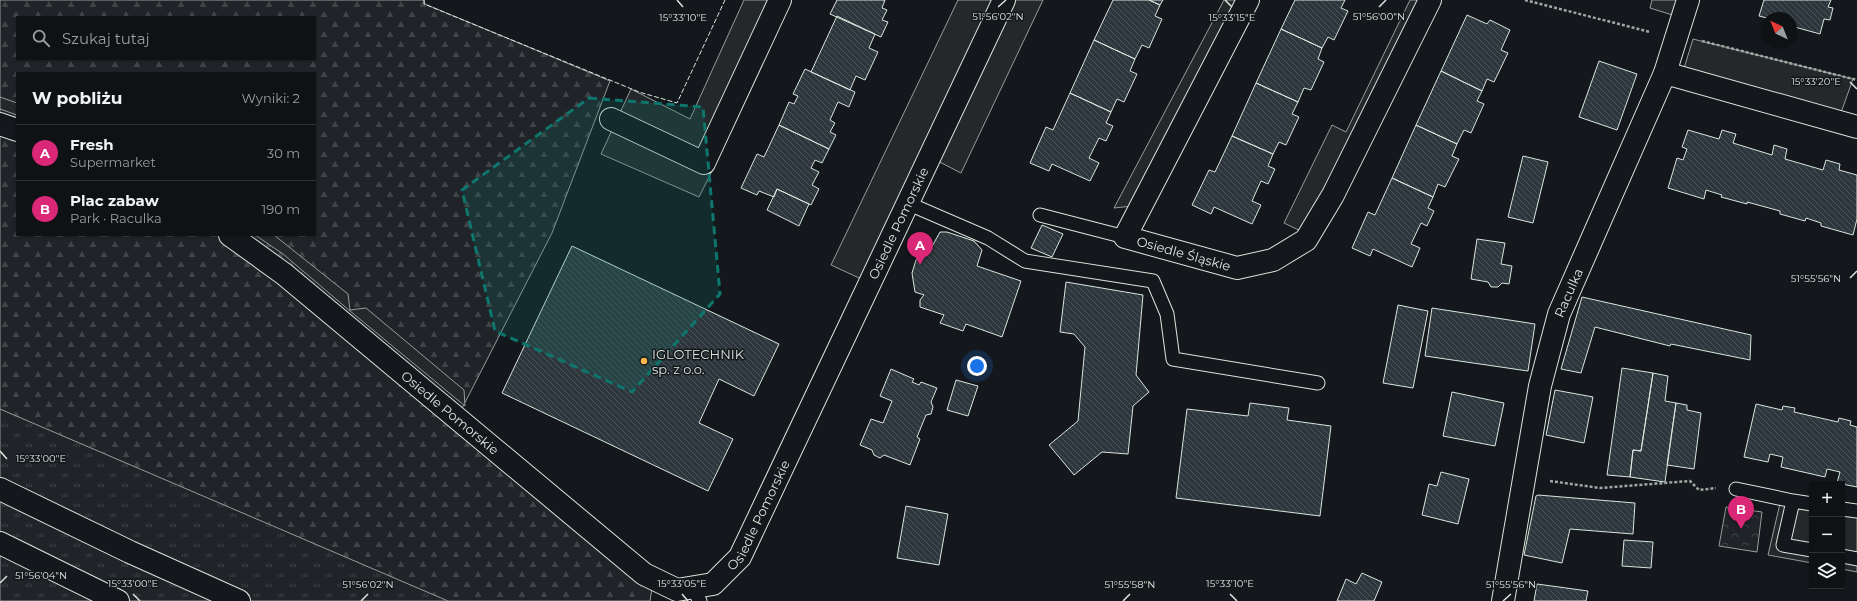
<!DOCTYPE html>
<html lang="pl">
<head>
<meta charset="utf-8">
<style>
	:root { --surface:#0f1215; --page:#1d2022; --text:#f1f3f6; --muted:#9b9ea0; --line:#2f3234; --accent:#db2777 }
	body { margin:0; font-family:Montserrat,sans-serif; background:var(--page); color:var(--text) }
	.controls { position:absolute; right:12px; bottom:12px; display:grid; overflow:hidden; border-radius:0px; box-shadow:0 1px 3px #0004 }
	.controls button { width:36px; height:36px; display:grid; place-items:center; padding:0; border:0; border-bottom:1px solid var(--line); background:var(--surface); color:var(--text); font:20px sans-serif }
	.compass { position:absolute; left:1761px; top:12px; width:36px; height:36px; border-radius:50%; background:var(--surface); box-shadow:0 1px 3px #0004; rotate:317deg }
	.you { position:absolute; left:977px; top:366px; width:14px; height:14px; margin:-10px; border:3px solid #fff; border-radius:50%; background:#1a73e8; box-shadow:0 0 0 6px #1a73e833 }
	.badge { display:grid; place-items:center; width:26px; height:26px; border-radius:50%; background:var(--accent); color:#fff; font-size:13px; font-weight:700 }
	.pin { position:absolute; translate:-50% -33px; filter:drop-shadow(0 1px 2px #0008) }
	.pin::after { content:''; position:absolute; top:21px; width:14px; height:12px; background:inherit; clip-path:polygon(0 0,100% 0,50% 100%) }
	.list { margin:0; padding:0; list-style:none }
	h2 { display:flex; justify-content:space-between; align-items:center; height:52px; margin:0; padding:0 16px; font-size:17px }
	h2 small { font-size:13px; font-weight:400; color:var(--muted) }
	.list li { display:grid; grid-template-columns:26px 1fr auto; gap:12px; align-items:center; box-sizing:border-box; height:56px; padding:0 16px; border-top:1px solid var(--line) }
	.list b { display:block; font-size:15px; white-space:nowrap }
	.list p { margin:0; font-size:13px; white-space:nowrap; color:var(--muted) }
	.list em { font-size:13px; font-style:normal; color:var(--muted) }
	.icon { flex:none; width:22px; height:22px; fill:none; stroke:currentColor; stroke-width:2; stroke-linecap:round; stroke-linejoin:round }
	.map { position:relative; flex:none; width:1857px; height:601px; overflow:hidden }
	.search { position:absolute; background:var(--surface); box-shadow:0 1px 3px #0004; left:16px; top:16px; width:300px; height:44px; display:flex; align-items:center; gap:10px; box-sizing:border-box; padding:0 14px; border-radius:0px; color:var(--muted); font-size:15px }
	.panel { position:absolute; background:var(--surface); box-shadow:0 1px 3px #0004; left:16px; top:72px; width:300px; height:164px; border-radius:0px }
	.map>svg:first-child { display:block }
</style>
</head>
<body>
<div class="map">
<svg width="1857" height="601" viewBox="0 0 1857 601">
	<defs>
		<pattern id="grass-tufts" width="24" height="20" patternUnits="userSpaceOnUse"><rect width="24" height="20" fill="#202428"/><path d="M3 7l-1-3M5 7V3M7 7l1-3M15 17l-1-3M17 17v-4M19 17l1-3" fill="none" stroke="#404447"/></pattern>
		<pattern id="forest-firs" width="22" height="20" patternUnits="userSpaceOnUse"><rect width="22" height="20" fill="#202428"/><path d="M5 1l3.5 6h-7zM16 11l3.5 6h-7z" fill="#404447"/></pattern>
		<pattern id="park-crowns" width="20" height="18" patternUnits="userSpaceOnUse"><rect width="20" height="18" fill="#202428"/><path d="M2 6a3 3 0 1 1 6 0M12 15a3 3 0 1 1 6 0" fill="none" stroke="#404447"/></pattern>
		<pattern id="building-back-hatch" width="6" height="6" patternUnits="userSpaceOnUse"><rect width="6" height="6" fill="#2c363c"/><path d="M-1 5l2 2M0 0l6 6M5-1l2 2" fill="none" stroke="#4a5358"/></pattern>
	</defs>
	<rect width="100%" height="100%" fill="#14181c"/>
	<path fill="url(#grass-tufts)" stroke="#939e99" d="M0,389L509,601H0Z"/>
	<path fill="url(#forest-firs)" stroke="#939e99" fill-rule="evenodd" d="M0,0H424L425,4L610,81L552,233L456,420L653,581L650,601H448L0,409ZM17,17H315V59H17ZM17,73H315V235H17Z"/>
	<path fill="url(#park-crowns)" stroke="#939e99" d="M1726,507L1762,512L1757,552L1719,546Z"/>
	<path fill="#24282b" stroke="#939e99" d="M744,0H780L713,169L699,197L601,154L631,89L690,119Z
		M958,0H1043L961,173L930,157L870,283L831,265Z
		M1224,0H1248L1142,205L1114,208Z
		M1410,0H1427L1309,235L1284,223L1332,125L1346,132Z
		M1652,0H1688L1682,18L1650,8Z
		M1693,39L1853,79L1838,121L1681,78Z
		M0,97L17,103V115L0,109Z
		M255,235H274L348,294L350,310L366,308L464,390L465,406L350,311L283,254Z
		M1781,499L1812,504V563L1768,555Z
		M1842,509L1857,511V572L1842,569Z"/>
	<path fill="url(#building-back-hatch)" stroke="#d8e6dc" d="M837,0H885L882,8L887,10L882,20L888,22L881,37L830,14Z
		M1113,0H1149L1160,5L1155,16L1162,19L1149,48L1142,45L1135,59L1094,40Z
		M1149,0H1163L1160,5Z
		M1295,0H1345L1341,8L1348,11L1334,40L1328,37L1322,48L1281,29Z
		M1764,0H1831L1828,7L1833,8L1830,20L1824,19L1820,34L1791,26V18H1767L1759,16Z
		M1467,15L1487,24L1490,20L1510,30L1501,50L1508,53L1494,82L1487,79L1482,91L1441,71Z
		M837,16L875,34L869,48L878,52L865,80L856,76L850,90L811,72Z
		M1281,29L1322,48L1318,59L1324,62L1311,90L1304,88L1298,102L1256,83Z
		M1094,40L1135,59L1130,71L1137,74L1124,102L1117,99L1111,112L1070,93Z
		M1599,61L1637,74L1617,130L1579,117Z
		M805,69L855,92L849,107L838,102L830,120L835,123L830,132L836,135L829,149L779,125L789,102L794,104L798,96L793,94Z
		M1441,71L1482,91L1477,101L1484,104L1471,133L1464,130L1457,144L1416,125Z
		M1256,83L1298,102L1292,114L1299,117L1286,145L1279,142L1273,154L1232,136Z
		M1070,93L1111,112L1106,123L1113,126L1106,141L1099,138L1089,158L1099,163L1090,181L1052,164L1049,171L1030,163L1046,127L1053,130Z
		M779,125L829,149L822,163L815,160L811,168L819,172L812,185L819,189L811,205L777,189L774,197L759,191L757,195L741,188L757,154L764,157Z
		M1416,125L1457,144L1452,156L1459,159L1445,187L1438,184L1433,197L1392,178Z
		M1688,130L1719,139L1722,130L1736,134L1733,143L1772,155L1774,145L1787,149L1785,159L1823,170L1826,160L1840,164L1839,170L1857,175V219L1853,235L1821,226V223L1806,218L1805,221L1780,214V211L1747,202V204L1721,197L1722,195L1706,190L1704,199L1668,188L1677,158L1683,160L1687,149L1682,147Z
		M1232,136L1273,154L1268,166L1275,169L1268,184L1261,181L1252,201L1261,205L1252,224L1214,207L1211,214L1192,205L1209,170L1215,172Z
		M1523,156L1548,162L1533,223L1508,217Z
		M1392,178L1433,197L1428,208L1434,211L1427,226L1421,223L1411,244L1420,248L1412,267L1373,249L1370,256L1352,248L1368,212L1375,215Z
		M777,189L809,204L799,226L767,210Z
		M1042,225L1063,234L1052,257L1031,248Z
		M940,232H947L974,241L982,250L977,266L1021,281L1002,337L966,324L963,331L940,323L944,315L920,307V300L924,295L915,292L912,273L916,260L925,252L930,250Z
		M1477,239L1505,243L1501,264L1512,266L1509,284L1502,283L1498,287H1491L1488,282L1471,279Z
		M572,246L779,344L754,396L719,379L699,423L733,439L708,491L502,393Z
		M1066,282L1143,295L1136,375L1149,392L1133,406L1128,454L1102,452L1074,475L1049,445L1078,421L1085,347L1074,334L1060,332Z
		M1582,297L1751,335L1750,360L1671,344L1670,346L1595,327L1581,373L1561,369Z
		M1398,305L1428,311L1413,388L1383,383Z
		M1432,308L1535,324L1528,371L1425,356Z
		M1622,368L1653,373L1641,451L1633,450L1630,477L1607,475Z
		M891,369L914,379L912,382L919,385L921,382L937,388L931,402L933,407L931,414L926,415L917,437L920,439L910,465L884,455L880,458L874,455L872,450L860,445L871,419L883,423L892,401L880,396Z
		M1653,373L1668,376L1665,401L1676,403L1665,482L1630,477L1633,450L1641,451Z
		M956,380L978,386L968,416L947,410Z
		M1555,390L1593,397L1584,443L1546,435Z
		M1452,392L1504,403L1495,446L1443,436Z
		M1250,403L1289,408L1287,420L1331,426L1320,516L1176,498L1187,409L1248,416Z
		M1676,403L1687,405V410L1701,413L1694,469L1667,465Z
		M1756,404L1782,410L1783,406L1795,408L1794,412L1838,422L1839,418L1851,421L1850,425L1857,427V487L1837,483L1840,472L1827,469L1825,477L1781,467L1783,457L1770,454L1768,462L1744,457Z
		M1441,472L1469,479L1458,524L1422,515L1429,484L1437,486Z
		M1538,495L1635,503L1633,534L1570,529L1562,563L1524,555L1536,496Z
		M906,506L948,514L939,565L897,558Z
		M1624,540L1653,542L1651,568L1622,566Z
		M1362,573L1382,582L1374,601H1337L1346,579L1356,584Z
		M1537,584L1588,591L1586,601H1534Z"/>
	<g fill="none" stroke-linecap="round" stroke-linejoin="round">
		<g stroke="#d8e6dc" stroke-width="15">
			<path id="lane" d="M907,203L988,238L1025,261L1153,281L1167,314L1173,359L1318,383
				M1040,215L1125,237
				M1736,489L1793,501L1783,545L1812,550
				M1793,501L1812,504
				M1842,509L1857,511
				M1842,556L1857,559
				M692,588L700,601"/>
		</g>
		<g stroke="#d8e6dc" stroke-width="24">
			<g id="street">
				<path id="s1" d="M1248,0L1125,237L1237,268L1273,260L1306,240L1333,195L1430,0"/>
				<path d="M1665,73L1857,127"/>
				<path d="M611,119L704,163L780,0"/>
				<path d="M0,124L17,130"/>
				<path id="s2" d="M230,235L284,274L644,574L677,590L713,584L740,557L1004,0"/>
				<path id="s3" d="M1503,601L1540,386L1559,314L1665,73L1688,0"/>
			</g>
		</g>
		<g stroke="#d8e6dc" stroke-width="24">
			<path id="highway" d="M0,489L130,552L239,601
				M0,543L118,601"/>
		</g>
		<path stroke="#9da8a2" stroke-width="2.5" stroke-dasharray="3 2" stroke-linecap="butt" d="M1525,0L1650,32
			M1702,41L1857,80
			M1550,481L1600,488L1690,481L1699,490L1716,488"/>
		<use href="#lane" stroke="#14181c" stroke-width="13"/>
		<use href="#street" stroke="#14181c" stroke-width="22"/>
		<use href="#highway" stroke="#14181c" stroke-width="22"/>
		<path stroke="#d8e6dc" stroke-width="1" stroke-dasharray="5 2" stroke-linecap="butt" d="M424,0V4L639,92L677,103L725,0"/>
	</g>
	<path fill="#0f766e" fill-opacity="0.2" stroke="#0f766e" stroke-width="3" stroke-dasharray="8 5" stroke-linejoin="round" d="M589,98L703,107L720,294L632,392L495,331L462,190Z"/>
	<path fill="none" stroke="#d8e6dc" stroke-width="1.5" d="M677,0L683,7M1225,0L1232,7M998,7L1006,0M1379,7L1386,0M1850,82L1857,89M1850,278L1857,271M0,451L7,459M0,583L7,576M133,594L140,601M682,594L688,601M1230,594L1237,601M361,601L368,594M1123,601L1130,594M1503,601L1511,594"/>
	<circle fill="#ffb74d" stroke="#14181c" stroke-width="1.5" cx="644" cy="361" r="4"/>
	<g text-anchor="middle" stroke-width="3" stroke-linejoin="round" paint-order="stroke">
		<g font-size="13" fill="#d8e6dc" stroke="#14181c">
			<text dy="5" stroke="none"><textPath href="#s2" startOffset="1016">Osiedle Pomorskie</textPath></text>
			<text dy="5" stroke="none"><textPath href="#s1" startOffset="328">Osiedle Śląskie</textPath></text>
			<text dy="5" stroke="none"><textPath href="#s3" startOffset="316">Raculka</textPath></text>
			<text dy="5" stroke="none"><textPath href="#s2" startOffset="283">Osiedle Pomorskie</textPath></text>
			<text dy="5" stroke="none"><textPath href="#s2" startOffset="692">Osiedle Pomorskie</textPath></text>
		</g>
		<g font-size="13" fill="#d8e6dc" stroke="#14181c" text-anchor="start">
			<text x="652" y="359">IGLOTECHNIK<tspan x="652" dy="15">sp. z o.o.</tspan></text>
		</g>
	</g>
	<g font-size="10" text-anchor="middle" fill="#d8e6dc" stroke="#14181c" stroke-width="3" stroke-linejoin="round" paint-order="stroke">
		<text x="998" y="20">51°56'02"N</text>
		<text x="1379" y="20">51°56'00"N</text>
		<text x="683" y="21">15°33'10"E</text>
		<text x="1232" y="21">15°33'15"E</text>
		<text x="1816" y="85">15°33'20"E</text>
		<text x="1816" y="282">51°55'56"N</text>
		<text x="41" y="462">15°33'00"E</text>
		<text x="41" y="579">51°56'04"N</text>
		<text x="133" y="587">15°33'00"E</text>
		<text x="682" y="587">15°33'05"E</text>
		<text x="1230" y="587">15°33'10"E</text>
		<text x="368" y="588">51°56'02"N</text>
		<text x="1130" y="588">51°55'58"N</text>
		<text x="1511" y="588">51°55'56"N</text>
	</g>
</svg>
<div class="controls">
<button>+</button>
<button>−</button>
<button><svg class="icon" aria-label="layers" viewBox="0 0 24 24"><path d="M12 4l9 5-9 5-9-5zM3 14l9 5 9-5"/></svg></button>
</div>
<svg class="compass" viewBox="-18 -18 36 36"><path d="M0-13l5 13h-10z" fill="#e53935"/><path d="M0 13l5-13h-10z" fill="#9b9ea0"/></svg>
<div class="you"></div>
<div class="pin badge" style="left:920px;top:265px">A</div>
<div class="pin badge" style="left:1741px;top:529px">B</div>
<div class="search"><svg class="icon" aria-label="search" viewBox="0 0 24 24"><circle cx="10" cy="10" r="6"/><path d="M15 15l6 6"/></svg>Szukaj tutaj</div>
<section class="panel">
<h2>W pobliżu<small>Wyniki: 2</small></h2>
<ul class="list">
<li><span class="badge">A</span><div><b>Fresh</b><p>Supermarket</p></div><em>30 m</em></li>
<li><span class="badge">B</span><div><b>Plac zabaw</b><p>Park · Raculka</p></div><em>190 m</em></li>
</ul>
</section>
</div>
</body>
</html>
